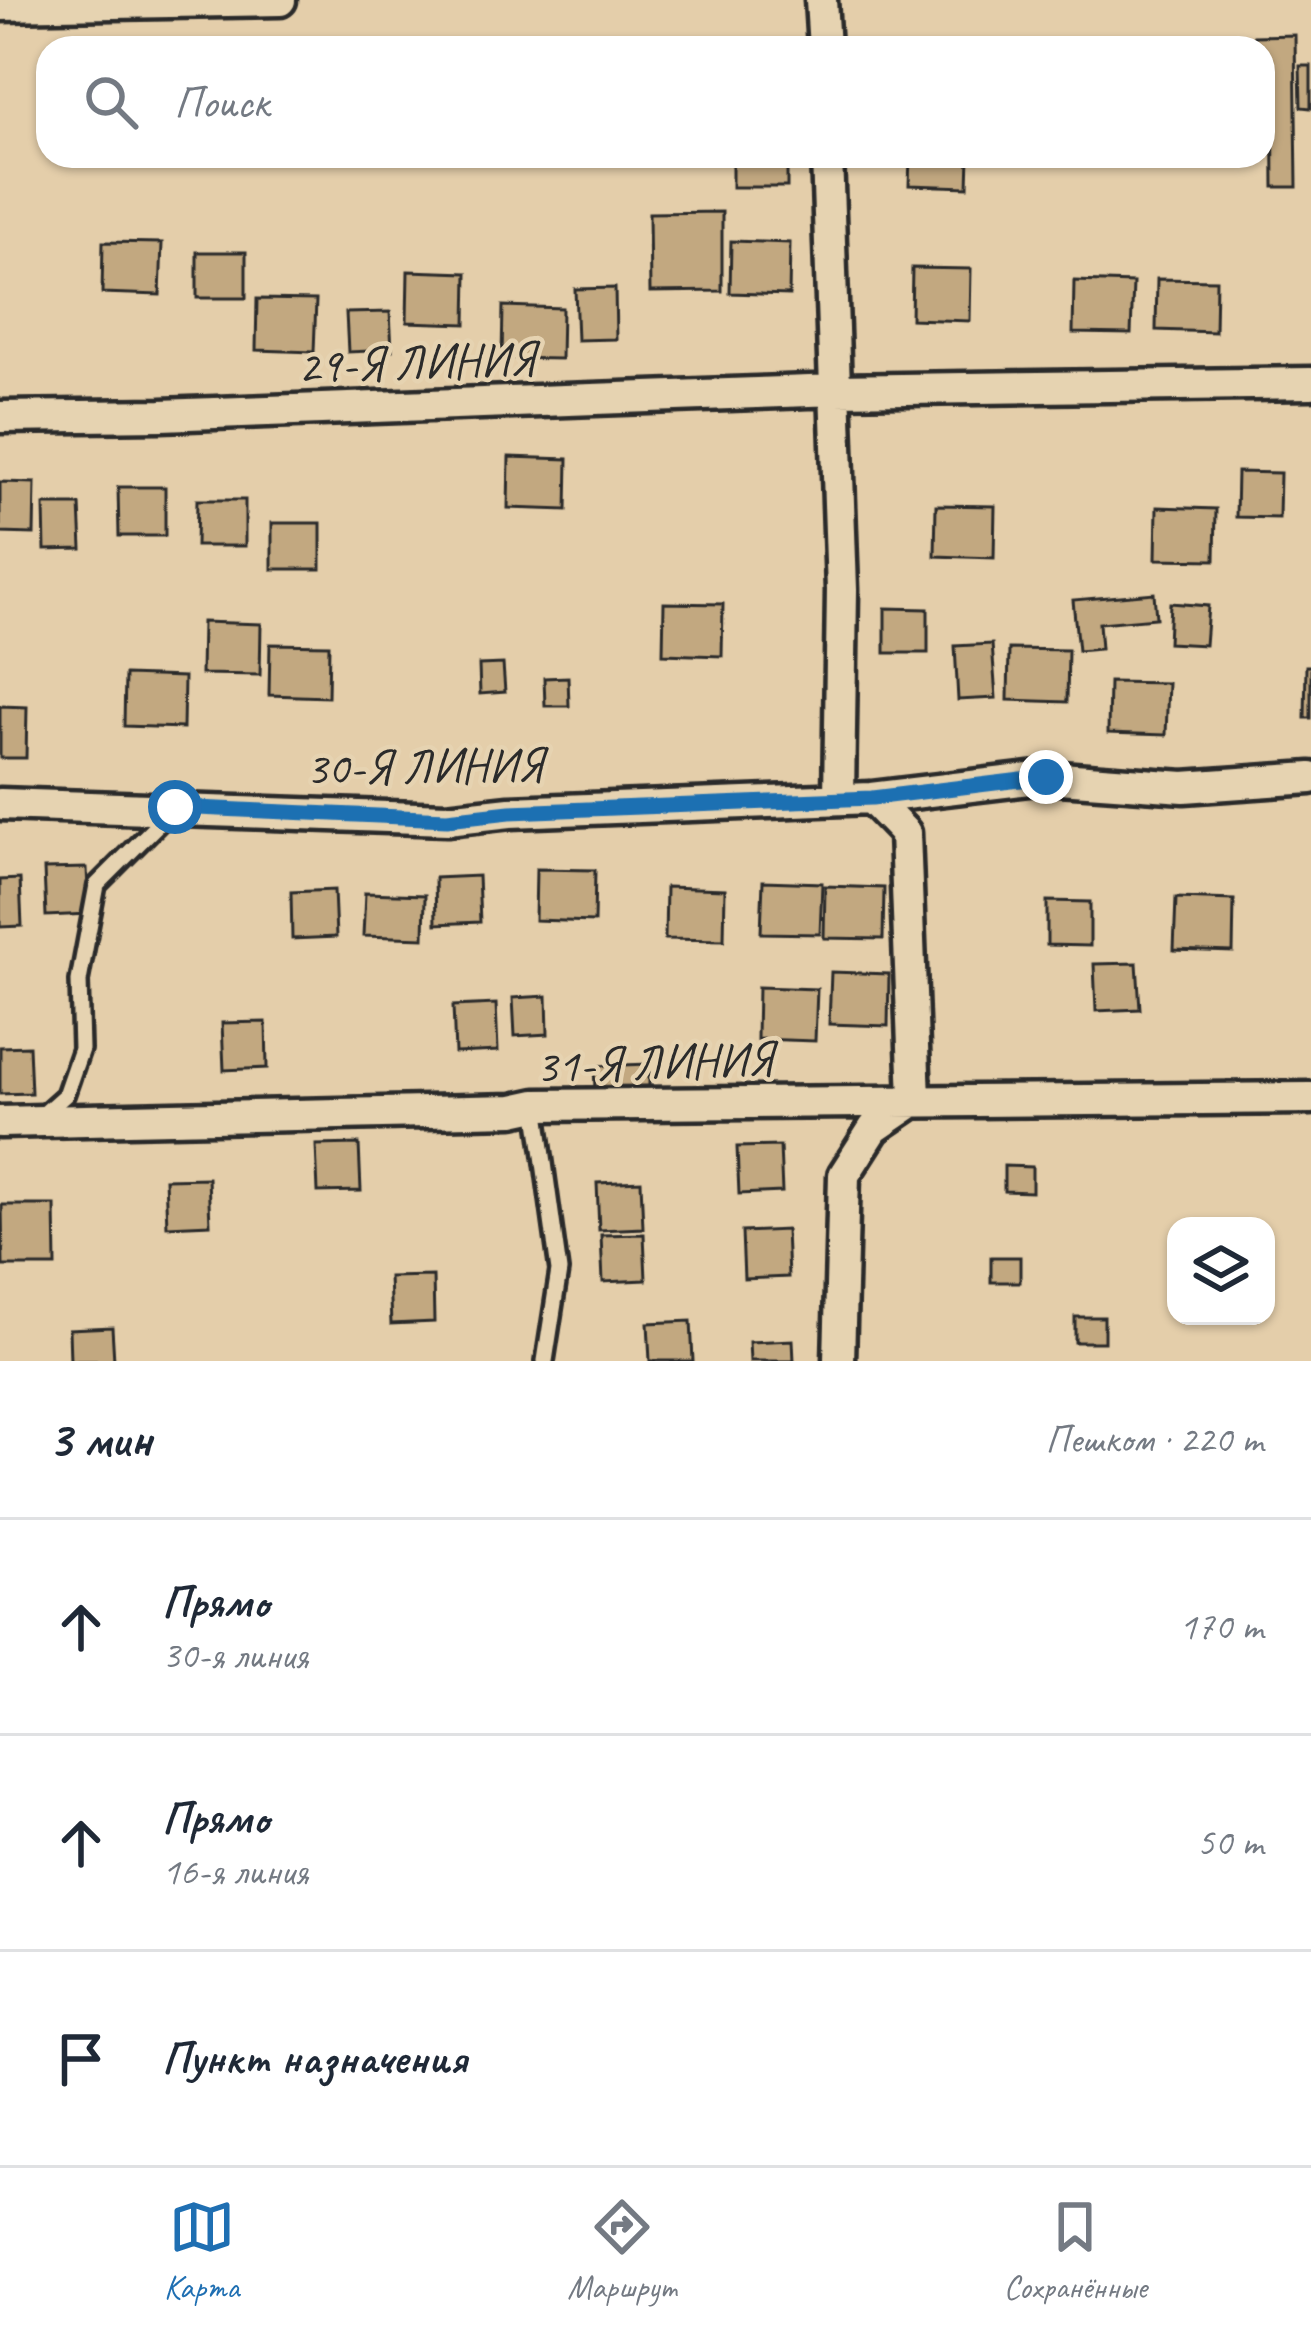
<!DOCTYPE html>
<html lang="ru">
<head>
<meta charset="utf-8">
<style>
	:root { --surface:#fff; --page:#f2f2f3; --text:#1f2937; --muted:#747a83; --line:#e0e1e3; --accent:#1f6fb2 }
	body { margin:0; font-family:Caveat,sans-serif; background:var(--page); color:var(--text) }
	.controls { position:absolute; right:36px; bottom:36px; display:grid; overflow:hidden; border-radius:24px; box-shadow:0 3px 9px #0004 }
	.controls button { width:108px; height:108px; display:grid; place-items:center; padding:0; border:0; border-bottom:3px solid var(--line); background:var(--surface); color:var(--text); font:60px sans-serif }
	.stop { position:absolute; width:36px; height:36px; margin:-27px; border:9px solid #1f6fb2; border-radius:50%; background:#fff }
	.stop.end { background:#1f6fb2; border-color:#fff; box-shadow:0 3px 12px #0008 }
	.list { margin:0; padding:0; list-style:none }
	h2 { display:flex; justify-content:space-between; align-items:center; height:156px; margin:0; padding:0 48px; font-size:51px }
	h2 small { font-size:39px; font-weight:400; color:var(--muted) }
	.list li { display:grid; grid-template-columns:78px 1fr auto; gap:36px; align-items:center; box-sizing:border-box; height:216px; padding:0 48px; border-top:3px solid var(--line) }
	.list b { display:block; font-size:45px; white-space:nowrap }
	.list p { margin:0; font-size:39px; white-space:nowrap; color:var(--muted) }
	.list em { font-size:39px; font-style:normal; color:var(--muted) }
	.icon { flex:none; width:66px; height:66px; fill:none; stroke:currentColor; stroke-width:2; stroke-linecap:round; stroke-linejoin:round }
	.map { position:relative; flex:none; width:1311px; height:1361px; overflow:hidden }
	.search { position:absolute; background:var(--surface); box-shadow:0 3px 9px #0004; left:36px; right:36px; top:36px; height:132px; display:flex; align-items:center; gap:30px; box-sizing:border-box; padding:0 42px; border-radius:36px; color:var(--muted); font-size:45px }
	.sheet { height:804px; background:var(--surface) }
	nav { display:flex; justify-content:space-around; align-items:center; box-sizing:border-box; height:168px; border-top:3px solid var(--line); background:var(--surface); font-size:33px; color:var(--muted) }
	nav a { display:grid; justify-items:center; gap:6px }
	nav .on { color:var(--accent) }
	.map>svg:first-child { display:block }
</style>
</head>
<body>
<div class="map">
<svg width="1311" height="1361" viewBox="0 0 1311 1361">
	<rect width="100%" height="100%" fill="#e4ceaa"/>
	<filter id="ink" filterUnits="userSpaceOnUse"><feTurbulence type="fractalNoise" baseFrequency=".00833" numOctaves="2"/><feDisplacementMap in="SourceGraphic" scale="24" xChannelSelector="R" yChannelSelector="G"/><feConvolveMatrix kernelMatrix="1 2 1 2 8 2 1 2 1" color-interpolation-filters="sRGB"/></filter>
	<g filter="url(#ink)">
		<path fill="#c2a880" stroke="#2b2b2b" stroke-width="3" d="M1295,35L1297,187H1274L1273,70L1263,71V48H1254V36Z
			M1300,66H1311V108L1301,107Z
			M660,156H719V161L660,159Z
			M732,156H787V187H732Z
			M910,156H969L968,187L909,185Z
			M1016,156H1067V160L1016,161Z
			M722,212V291L650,292L649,213Z
			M731,241L790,243L789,295L730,293Z
			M103,242L162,243L160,295L102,293Z
			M197,252H246V298H197Z
			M912,268L971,269L970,321L911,319Z
			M408,271L467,273L466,324L407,322Z
			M1157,279L1216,280L1215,332L1156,330Z
			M1074,281L1133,283L1131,334L1073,333Z
			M615,288L616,339L577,340L575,289Z
			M257,299L316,300L314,352L256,350Z
			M503,306L562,308L561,359L502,358Z
			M390,312L392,350L348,352L346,313Z
			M509,457L568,459L567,510L508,508Z
			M1237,472L1280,473L1279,518L1236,517Z
			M0,482L35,483L34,534L0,533Z
			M118,487H165V536H119Z
			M197,500H245V546H196Z
			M44,505H80L82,549L45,550Z
			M936,505L995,506L994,558L935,556Z
			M1157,507L1216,509L1215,560L1156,559Z
			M272,523H321V569H272Z
			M1154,593L1156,618L1099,623L1101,649L1078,651L1073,600Z
			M664,603L723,604L722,656L663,654Z
			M1170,603L1208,606L1205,645L1168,643Z
			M885,608L928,609V653H885Z
			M202,622L261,624L260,675L201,674Z
			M270,644L329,645L328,697L269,695Z
			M992,644L996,698L958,700L955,646Z
			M1009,649L1068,650L1067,702L1008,700Z
			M503,664L505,692L480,694L479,665Z
			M1306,666H1311V718H1305Z
			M125,675L184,677L183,728L124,726Z
			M568,677L569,706H545L544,678Z
			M1109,682L1168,683L1166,735L1108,733Z
			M0,706L27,707L26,758H0Z
			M87,868L89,914L46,916L44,869Z
			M536,869L595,870L594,922L535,920Z
			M478,876L480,922L436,924L435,878Z
			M20,879L22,926L0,927V880Z
			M763,881L822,883L820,934L761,933Z
			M825,886L884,888L883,939L824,938Z
			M666,887L725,889L724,940L665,939Z
			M334,890L336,937L292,939L291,892Z
			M365,893L425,895L424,938L363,936Z
			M1176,898L1234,900L1233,952L1174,950Z
			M1047,901L1090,902V946L1047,945Z
			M1137,963L1140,1009L1096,1011L1094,964Z
			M831,972L889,974L888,1026L829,1024Z
			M758,987L817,989L815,1041L757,1039Z
			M547,996L548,1034L515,1036L513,998Z
			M496,1004L498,1051L455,1053L453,1006Z
			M266,1022L267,1068L224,1070L222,1023Z
			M29,1046L31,1093L0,1094V1047Z
			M649,1064V1088L595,1090L594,1066Z
			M359,1144L361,1191L318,1192L316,1145Z
			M780,1146L782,1192L739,1194L737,1147Z
			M1004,1166L1032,1167V1192L1004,1191Z
			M208,1178L210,1224L167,1226L165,1179Z
			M641,1181L643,1228L599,1230L597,1183Z
			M2,1205H55L56,1266H3Z
			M786,1230L788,1277L744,1279L742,1232Z
			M644,1234L646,1280L603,1282L601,1235Z
			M991,1257H1020V1282H991Z
			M433,1276L434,1322L391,1324L389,1277Z
			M1075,1317H1104V1342H1075Z
			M691,1321L693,1361H650L648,1323Z
			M112,1327L114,1361H70L69,1329Z
			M793,1340L794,1361H750L749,1342Z"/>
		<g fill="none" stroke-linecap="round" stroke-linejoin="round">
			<g stroke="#2b2b2b" stroke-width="24">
				<path id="service" d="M536,1105L559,1271L545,1361
					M38,1119L65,1095L81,1049L79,981L97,885L170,812"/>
			</g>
			<g stroke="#2b2b2b" stroke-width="39">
				<path id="minor" d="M821,0L824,48
					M0,5L280,0
					M827,156L842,590L839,797
					M0,417L161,415L836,390L1311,383
					M0,804L447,819L510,812L871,798L1046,777L1184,787L1311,778
					M0,1122L513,1110L536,1105L1311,1098
					M839,1361L844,1175L874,1128L915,1100L905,833L871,798"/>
			</g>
			<use href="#service" stroke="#e6d3b1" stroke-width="15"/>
			<use href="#minor" stroke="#e6d3b1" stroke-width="30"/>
		</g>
	</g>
	<g fill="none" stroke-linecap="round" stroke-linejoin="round" filter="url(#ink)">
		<path stroke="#1f6fb2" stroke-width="15" d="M175,807L447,819L510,812L872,798L1046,777"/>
	</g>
	<g text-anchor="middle" stroke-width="9" stroke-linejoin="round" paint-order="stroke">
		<g font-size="48" fill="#2b2b2b" stroke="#e6d3b1">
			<text transform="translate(416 361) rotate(-2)" y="17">29-Я ЛИНИЯ</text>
			<text transform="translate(424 765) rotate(-1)" y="17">30-Я ЛИНИЯ</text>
			<text transform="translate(654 1061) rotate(-2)" y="17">31-Я ЛИНИЯ</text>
		</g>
	</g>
</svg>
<div class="controls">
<button><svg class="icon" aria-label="layers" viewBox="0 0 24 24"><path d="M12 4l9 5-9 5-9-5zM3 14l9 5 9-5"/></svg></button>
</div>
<div class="stop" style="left:175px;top:807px"></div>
<div class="stop end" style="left:1046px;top:777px"></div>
<div class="search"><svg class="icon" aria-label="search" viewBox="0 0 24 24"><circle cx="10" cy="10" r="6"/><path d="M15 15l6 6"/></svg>Поиск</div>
</div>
<section class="sheet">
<h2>3 мин<small>Пешком · 220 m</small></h2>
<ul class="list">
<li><svg class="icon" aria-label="ahead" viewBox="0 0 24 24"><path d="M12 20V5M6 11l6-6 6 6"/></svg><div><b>Прямо</b><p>30-я линия</p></div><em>170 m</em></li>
<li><svg class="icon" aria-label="ahead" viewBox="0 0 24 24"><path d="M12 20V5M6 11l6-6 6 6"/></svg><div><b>Прямо</b><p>16-я линия</p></div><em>50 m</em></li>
<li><svg class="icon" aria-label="arrive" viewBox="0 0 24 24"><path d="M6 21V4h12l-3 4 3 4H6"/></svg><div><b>Пункт назначения</b></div></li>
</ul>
</section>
<nav>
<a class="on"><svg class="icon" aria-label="map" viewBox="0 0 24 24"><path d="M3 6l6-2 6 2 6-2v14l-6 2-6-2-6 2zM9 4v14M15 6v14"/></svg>Карта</a>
<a><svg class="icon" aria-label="directions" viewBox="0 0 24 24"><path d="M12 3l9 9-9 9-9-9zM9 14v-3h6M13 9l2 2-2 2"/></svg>Маршрут</a>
<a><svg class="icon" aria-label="saved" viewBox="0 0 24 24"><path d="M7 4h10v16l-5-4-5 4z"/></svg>Сохранённые</a>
</nav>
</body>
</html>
